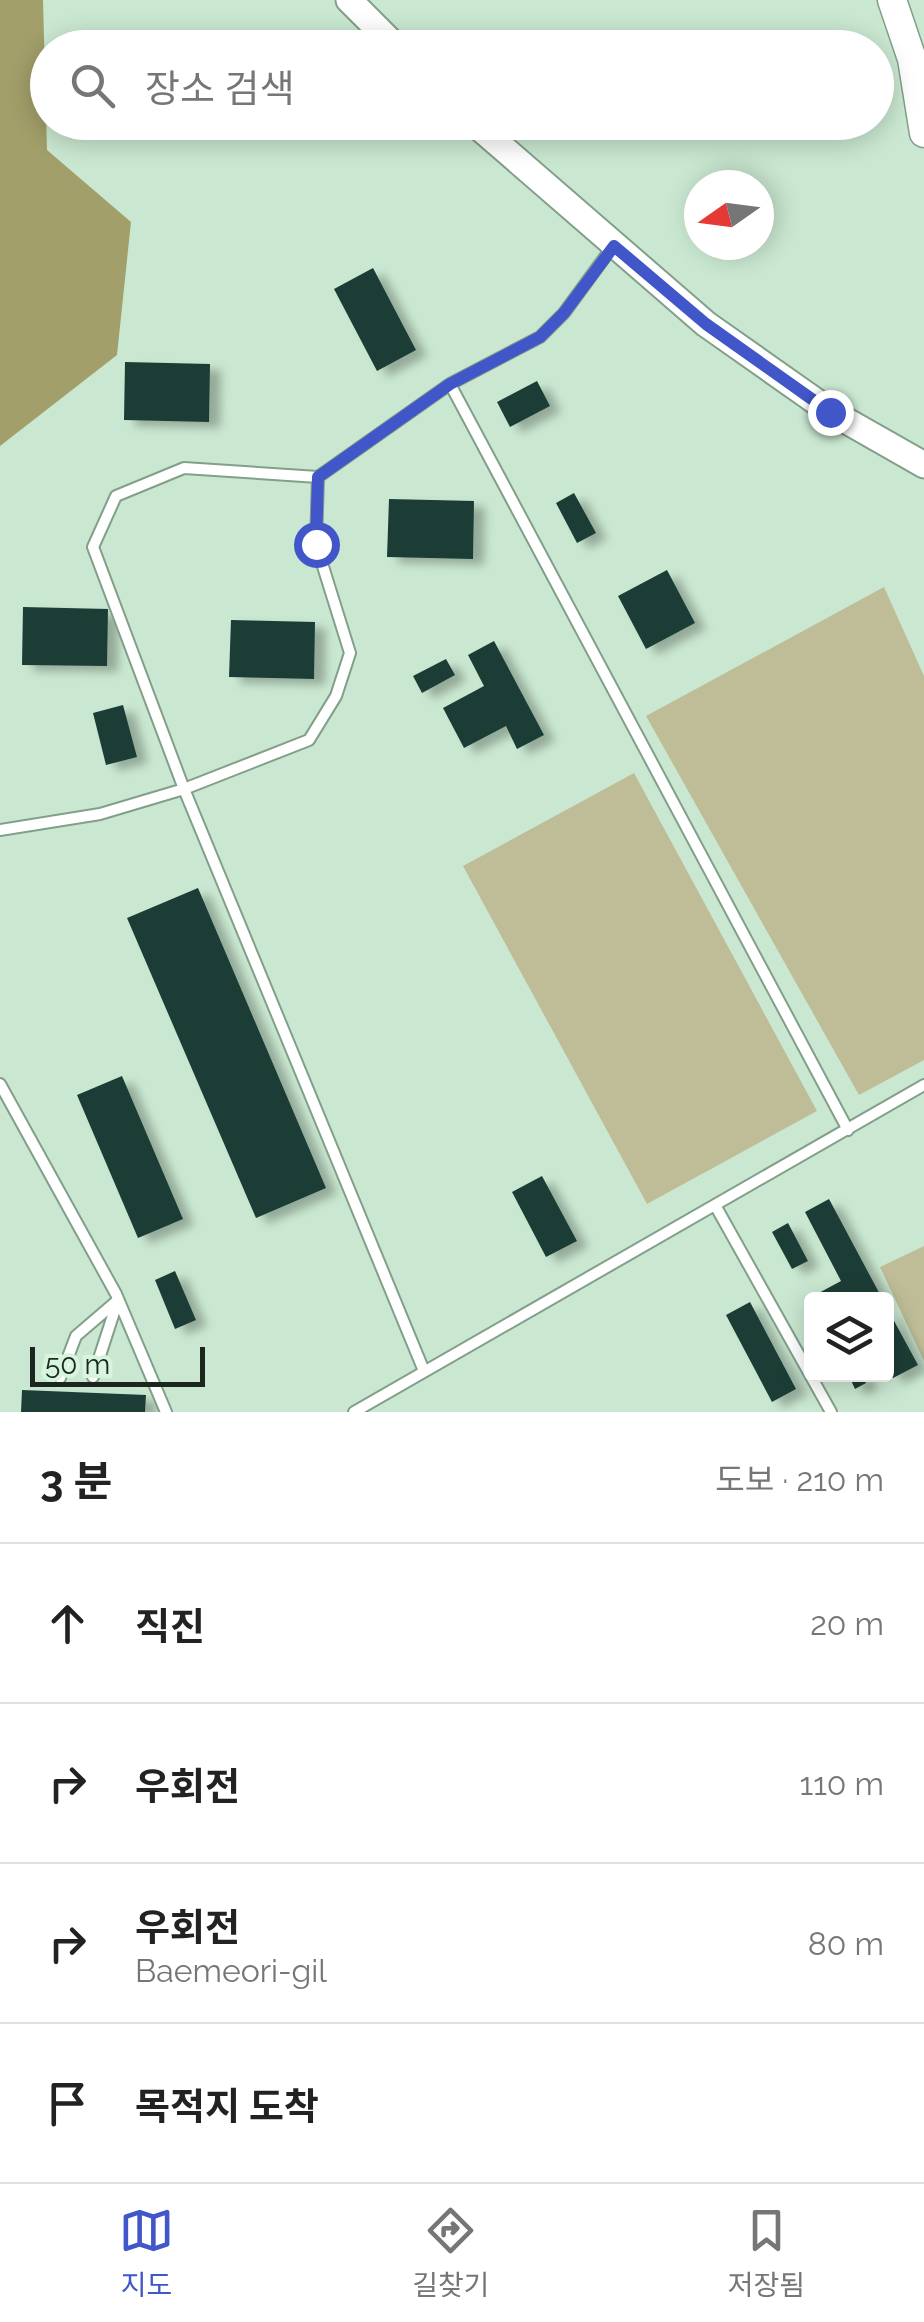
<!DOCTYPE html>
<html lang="ko">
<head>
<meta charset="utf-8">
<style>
	:root { --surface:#fff; --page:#f6f6f6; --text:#222; --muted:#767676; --line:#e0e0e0; --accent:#4156c9 }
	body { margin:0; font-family:Raleway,"Noto Sans KR",sans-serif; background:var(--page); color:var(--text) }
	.controls { position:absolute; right:30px; bottom:30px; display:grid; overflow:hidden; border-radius:10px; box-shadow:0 5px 25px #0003 }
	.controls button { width:90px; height:90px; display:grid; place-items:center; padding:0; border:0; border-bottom:2px solid var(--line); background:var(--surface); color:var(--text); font:50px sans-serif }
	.compass { position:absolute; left:684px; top:170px; width:90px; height:90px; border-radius:50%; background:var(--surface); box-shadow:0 5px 25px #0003; rotate:256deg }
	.scale { position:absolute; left:30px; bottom:25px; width:175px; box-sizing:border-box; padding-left:10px; border:5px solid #1b261e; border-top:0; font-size:28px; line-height:35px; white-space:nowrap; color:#1b261e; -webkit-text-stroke:8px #d7f5de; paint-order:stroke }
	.stop { position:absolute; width:30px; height:30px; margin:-22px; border:8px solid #4156c9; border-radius:50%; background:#fff }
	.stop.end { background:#4156c9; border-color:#fff; box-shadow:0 2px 10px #0008 }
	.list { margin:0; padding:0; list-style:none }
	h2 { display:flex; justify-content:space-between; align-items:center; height:130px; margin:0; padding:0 40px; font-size:42px }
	h2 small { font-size:32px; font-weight:400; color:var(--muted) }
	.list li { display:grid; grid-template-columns:65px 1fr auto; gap:30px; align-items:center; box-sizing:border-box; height:160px; padding:0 40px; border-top:2px solid var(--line) }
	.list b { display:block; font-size:38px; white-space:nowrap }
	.list p { margin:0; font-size:32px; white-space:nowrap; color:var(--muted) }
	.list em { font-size:32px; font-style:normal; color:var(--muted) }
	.icon { flex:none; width:55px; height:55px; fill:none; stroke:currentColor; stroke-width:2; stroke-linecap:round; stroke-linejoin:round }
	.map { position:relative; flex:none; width:924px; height:1412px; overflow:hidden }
	.search { position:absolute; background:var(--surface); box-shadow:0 5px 25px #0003; left:30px; right:30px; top:30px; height:110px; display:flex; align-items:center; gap:25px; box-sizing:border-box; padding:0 35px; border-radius:55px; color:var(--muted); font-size:38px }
	.sheet { height:770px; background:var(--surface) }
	nav { display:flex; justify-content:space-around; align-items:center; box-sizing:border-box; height:140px; border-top:2px solid var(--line); background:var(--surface); font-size:28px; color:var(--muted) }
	nav a { display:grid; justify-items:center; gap:5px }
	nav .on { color:var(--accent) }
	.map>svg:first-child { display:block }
</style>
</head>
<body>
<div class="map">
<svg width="924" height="1412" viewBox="0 0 924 1412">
	<defs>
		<filter id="shadow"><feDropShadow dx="11" dy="6" stdDeviation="5" flood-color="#0004"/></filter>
	</defs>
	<rect width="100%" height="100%" fill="#cae8d1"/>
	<path fill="#bebd97" d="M884,587L924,676V1060L859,1095L646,716Z
		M634,773L817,1111L647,1204L463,866Z
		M924,1246V1361L880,1267Z"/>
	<path fill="#a29f6a" d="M0,0H43L47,150L131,222L117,355L0,446Z"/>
	<path fill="#1a3e36" filter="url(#shadow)" d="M373,268L416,350L377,371L334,289Z
		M125,362L210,364L209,422L124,420Z
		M537,381L550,406L510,427L497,402Z
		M574,493L596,533L577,543L556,503Z
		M389,499L474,501L473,559L387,557Z
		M667,570L695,623L646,649L618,596Z
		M23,607L108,609L107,666L22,665Z
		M231,620L315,622L314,679L229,677Z
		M494,641L544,735L517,749L506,726L464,748L443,708L484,686L468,655Z
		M446,659L455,675L422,693L413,676Z
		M123,705L137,757L106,765L93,713Z
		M198,888L326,1188L256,1218L127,918Z
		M122,1076L183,1219L138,1238L77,1095Z
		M542,1176L577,1241L546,1257L512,1192Z
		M829,1199L883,1300H817L815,1295L841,1281L805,1212Z
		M788,1223L808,1261L792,1269L772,1232Z
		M175,1271L196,1320L175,1329L155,1280Z
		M750,1302L796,1389L772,1402L726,1315Z
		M886,1306L918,1365L893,1378L886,1366Z
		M848,1374H862L866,1383L855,1389Z
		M22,1390L146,1395L145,1412H21Z"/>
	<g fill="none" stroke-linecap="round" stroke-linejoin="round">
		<g stroke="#829f89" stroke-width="14">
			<path id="service" d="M450,384L848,1130
				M0,830L100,814L184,789L309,740L336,696L350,653L316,544L318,477
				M0,1084L116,1294L166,1412
				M715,1205L831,1412
				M424,1371L184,789L93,547L116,496L184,468L318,477L450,384L540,337L564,313L613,246
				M60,1378L76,1336L118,1300L93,1377
				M354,1412L924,1085"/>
		</g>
		<g stroke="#829f89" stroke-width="29">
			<path id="tertiary" d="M349,0L397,48
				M473,122L706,324L831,412L924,465"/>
		</g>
		<g stroke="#829f89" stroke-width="31">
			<path id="secondary" d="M892,0L912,59L924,133"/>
		</g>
		<use href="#service" stroke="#fff" stroke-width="10"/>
		<use href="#tertiary" stroke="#fff" stroke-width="25"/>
		<use href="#secondary" stroke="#fff" stroke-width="28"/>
	</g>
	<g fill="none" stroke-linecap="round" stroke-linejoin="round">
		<path stroke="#4156c9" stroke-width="12" d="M316,544L318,477L450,384L540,337L564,313L614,246L706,324L830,412"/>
	</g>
</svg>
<div class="controls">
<button><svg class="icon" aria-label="layers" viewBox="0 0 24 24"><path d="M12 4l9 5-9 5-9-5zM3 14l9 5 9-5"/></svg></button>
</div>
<svg class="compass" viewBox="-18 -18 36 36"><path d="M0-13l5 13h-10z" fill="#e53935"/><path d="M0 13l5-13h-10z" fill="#767676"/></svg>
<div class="scale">50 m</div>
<div class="stop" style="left:316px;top:544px"></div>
<div class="stop end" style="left:830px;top:412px"></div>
<div class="search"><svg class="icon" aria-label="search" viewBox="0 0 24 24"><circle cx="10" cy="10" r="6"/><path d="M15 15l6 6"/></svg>장소 검색</div>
</div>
<section class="sheet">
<h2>3 분<small>도보 · 210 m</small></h2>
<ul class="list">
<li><svg class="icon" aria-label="ahead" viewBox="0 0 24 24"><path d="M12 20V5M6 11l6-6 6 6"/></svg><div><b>직진</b></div><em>20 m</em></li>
<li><svg class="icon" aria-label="right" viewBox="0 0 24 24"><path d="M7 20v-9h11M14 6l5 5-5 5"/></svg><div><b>우회전</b></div><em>110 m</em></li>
<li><svg class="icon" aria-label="right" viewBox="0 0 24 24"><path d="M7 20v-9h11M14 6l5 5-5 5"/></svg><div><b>우회전</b><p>Baemeori-gil</p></div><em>80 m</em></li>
<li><svg class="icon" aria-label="arrive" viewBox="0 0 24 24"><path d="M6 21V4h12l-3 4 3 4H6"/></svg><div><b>목적지 도착</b></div></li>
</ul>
</section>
<nav>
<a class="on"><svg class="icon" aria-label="map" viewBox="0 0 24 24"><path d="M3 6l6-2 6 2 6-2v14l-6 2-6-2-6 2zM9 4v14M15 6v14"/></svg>지도</a>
<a><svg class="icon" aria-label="directions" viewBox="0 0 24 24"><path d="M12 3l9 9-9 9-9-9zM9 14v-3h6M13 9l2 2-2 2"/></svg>길찾기</a>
<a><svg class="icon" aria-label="saved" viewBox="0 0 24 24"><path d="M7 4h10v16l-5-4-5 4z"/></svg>저장됨</a>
</nav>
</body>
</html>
